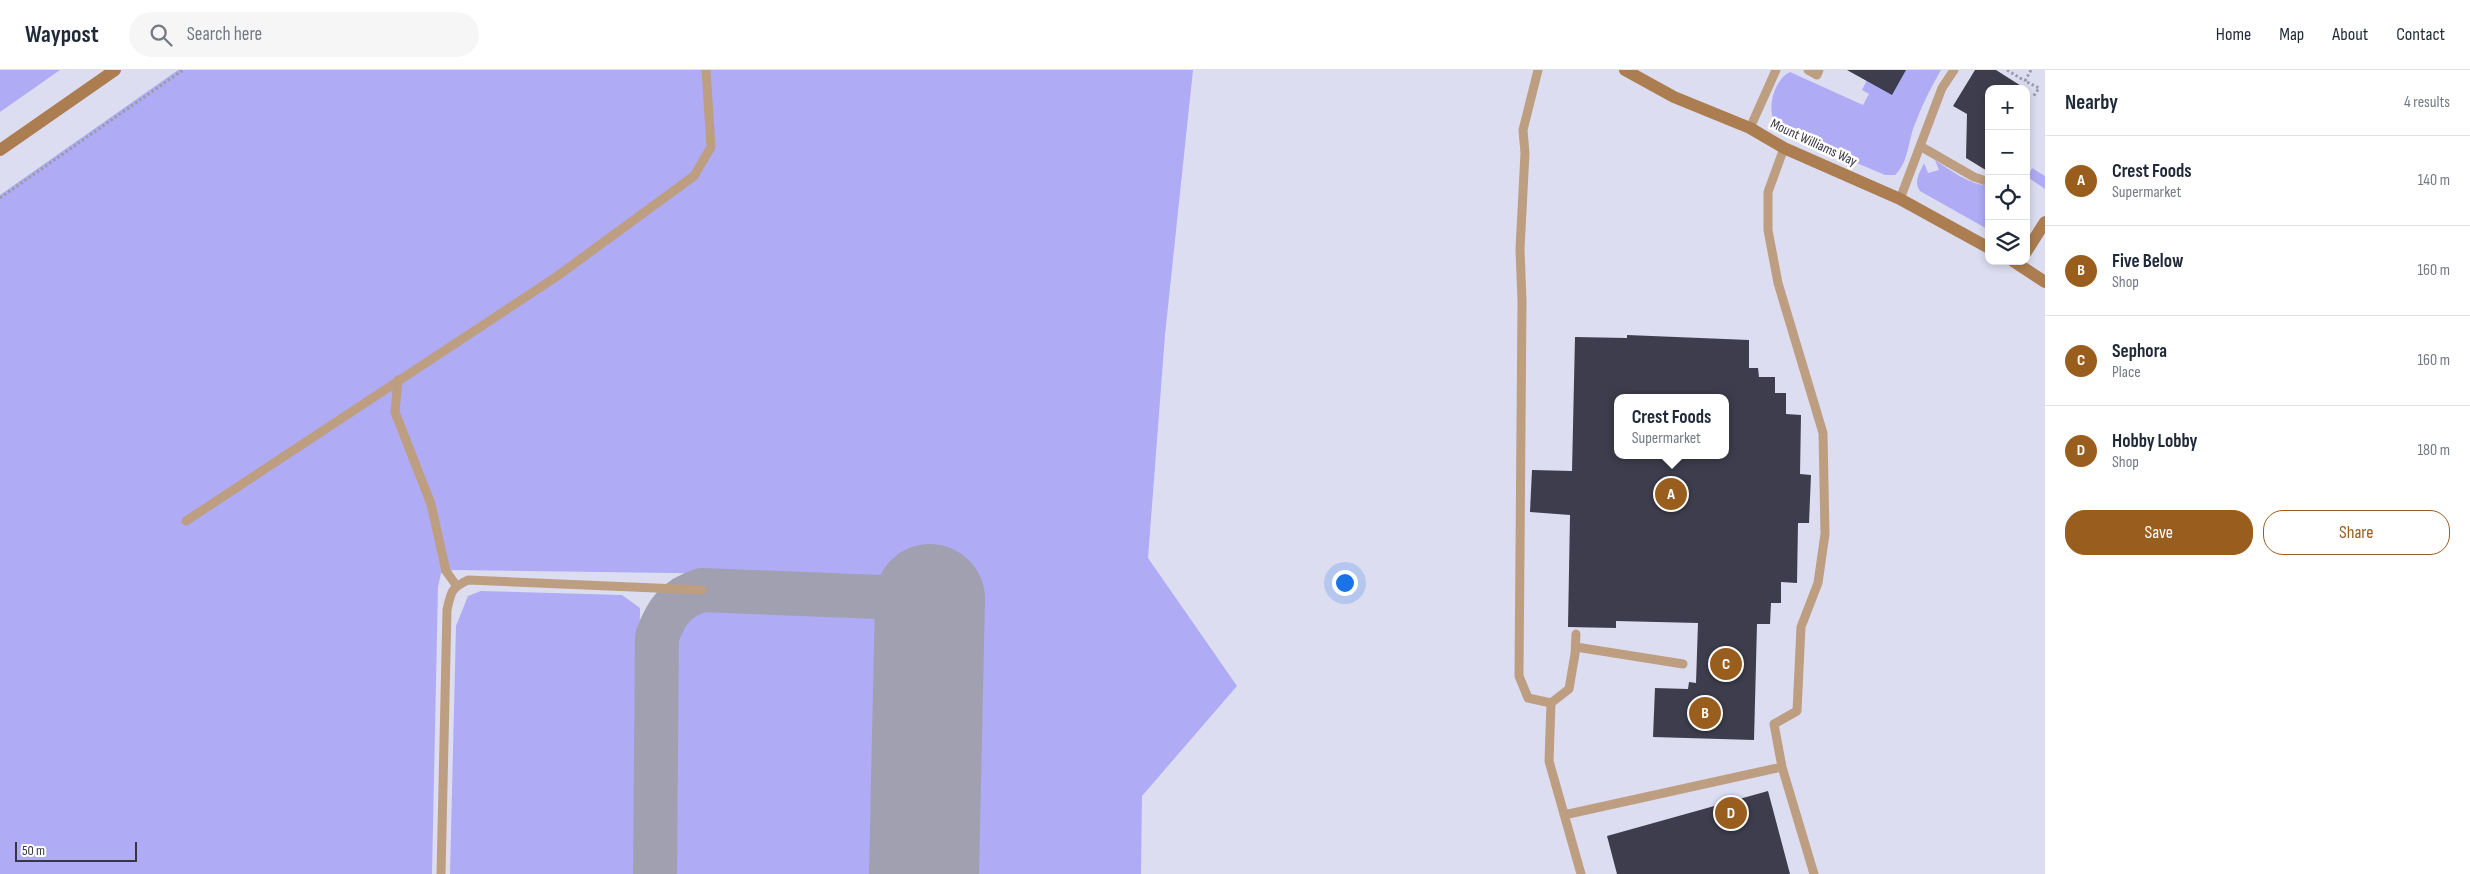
<!DOCTYPE html>
<html lang="en">
<head>
<meta charset="utf-8">
<style>
	:root { --surface:#fff; --page:#f6f6f7; --text:#1f2937; --muted:#747a83; --line:#e0e1e3; --accent:#995e1e }
	body { margin:0; font-family:"Sofia Sans Condensed",sans-serif; background:var(--page); color:var(--text) }
	.controls { position:absolute; right:15px; top:15px; display:grid; overflow:hidden; border-radius:10px; box-shadow:0 2px 8px #0003 }
	.controls button { width:45px; height:45px; display:grid; place-items:center; padding:0; border:0; border-bottom:1px solid var(--line); background:var(--surface); color:var(--text); font:25px sans-serif }
	.scale { position:absolute; left:15px; bottom:12px; width:122px; box-sizing:border-box; padding-left:5px; border:2px solid #37373f; border-top:0; font-size:14px; line-height:18px; white-space:nowrap; color:#37373f; -webkit-text-stroke:4px #fff; paint-order:stroke }
	.you { position:absolute; left:1344px; top:512px; width:18px; height:18px; margin:-12px; border:4px solid #fff; border-radius:50%; background:#1a73e8; box-shadow:0 0 0 8px #1a73e833 }
	.badge { display:grid; place-items:center; width:32px; height:32px; border-radius:50%; background:var(--accent); color:#fff; font-size:16px; font-weight:700 }
	.pin { position:absolute; translate:-50% -50%; border:2px solid #fff; box-shadow:0 1px 5px #0006 }
	.popup { position:absolute; left:1614px; top:324px; width:115px; height:65px; box-sizing:border-box; display:grid; place-content:center; border-radius:10px; background:var(--surface); filter:drop-shadow(0 1px 4px #0005); font-size:16px; white-space:nowrap; color:var(--muted) }
	.popup b { font-size:19px; color:var(--text) }
	.popup::after { content:''; position:absolute; left:50%; top:100%; margin-left:-10px; border:10px solid transparent; border-top-color:var(--surface) }
	.list { margin:0; padding:0; list-style:none }
	h2 { display:flex; justify-content:space-between; align-items:center; height:65px; margin:0; padding:0 20px; font-size:21px }
	h2 small { font-size:16px; font-weight:400; color:var(--muted) }
	.list li { display:grid; grid-template-columns:32px 1fr auto; gap:15px; align-items:center; box-sizing:border-box; height:90px; padding:0 20px; border-top:1px solid var(--line) }
	.list b { display:block; font-size:19px; white-space:nowrap }
	.list p { margin:0; font-size:16px; white-space:nowrap; color:var(--muted) }
	.list em { font-size:16px; font-style:normal; color:var(--muted) }
	.actions { display:flex; gap:10px; padding:15px 20px }
	.actions a { flex:1; padding:11px 0; border:1px solid var(--accent); border-radius:20px; text-align:center; font-size:18px; color:var(--accent) }
	.actions .main { background:var(--accent); color:#fff }
	.icon { flex:none; width:28px; height:28px; fill:none; stroke:currentColor; stroke-width:2; stroke-linecap:round; stroke-linejoin:round }
	.map { position:relative; flex:none; width:2045px; height:804px; overflow:hidden }
	header { display:flex; align-items:center; gap:30px; box-sizing:border-box; height:70px; padding:0 25px; background:var(--surface); border-bottom:1px solid var(--line) }
	header strong { font-size:24px }
	nav { display:flex; gap:28px; margin-inline-start:auto; font-size:18px }
	.search { width:350px; height:45px; background:var(--page); display:flex; align-items:center; gap:12px; box-sizing:border-box; padding:0 18px; border-radius:28px; color:var(--muted); font-size:19px }
	main { display:flex }
	aside { flex:1; background:var(--surface) }
	.map>svg:first-child { display:block }
</style>
</head>
<body>
<header>
<strong>Waypost</strong>
<div class="search"><svg class="icon" aria-label="search" viewBox="0 0 24 24"><circle cx="10" cy="10" r="6"/><path d="M15 15l6 6"/></svg>Search here</div>
<nav><a>Home</a><a>Map</a><a>About</a><a>Contact</a></nav>
</header>
<main>
<div class="map">
<svg width="2045" height="804" viewBox="0 0 2045 804">
	<rect width="100%" height="100%" fill="#ddddf1"/>
	<path fill="#afabf5" d="M0,0H60L0,42Z
		M178,0H1193L1165,265L1148,488L1237,616L1142,726L1141,804H961L967,495H893V506L454,500L441,503L438,517L432,804H0V125Z
		M1904,0H1941C1931,17 1922,35 1915,54C1908,70 1909,92 1895,105H1885L1784,62C1762,50 1772,10 1790,2L1863,35L1869,24L1862,20L1867,10Z
		M1935,90C1952,101 1968,114 1989,116V160L1920,121C1913,111 1920,103 1924,93L1928,103L1939,100Z
		M2032,98L2045,106V119L2029,108V104Z
		M481,521L622,525L640,538L637,804H450L456,556L468,526Z
		M701,535L852,538C873,541 883,554 891,573L887,804H669L674,570C677,551 683,542 701,535Z"/>
	<g fill="none" stroke-linecap="round" stroke-linejoin="round">
		<path stroke="#a0a0b0" stroke-width="44" d="M655,804L657,567C666,542 676,528 702,520L930,529"/>
		<path stroke="#a0a0b0" stroke-width="110" d="M924,804L930,529"/>
	</g>
	<path fill="#3d3d4d" fill-rule="evenodd" d="M1847,0H1906L1892,25Z
		M1975,0H1996L2026,19H1989V102L1966,88L1967,44L1953,36Z
		M1627,265L1749,270V298H1758L1759,307H1775V323H1786V344L1801,345L1800,404L1811,405L1809,453H1798L1797,513L1781,512V533H1771L1770,554H1757L1754,670L1653,667L1655,618L1688,619L1689,612L1696,613L1698,553L1616,551V558L1568,557L1570,445L1530,442L1532,400L1572,401L1575,267L1627,268ZM1617,328H1725V385H1617Z
		M1768,721L1790,804H1617L1607,766Z"/>
	<g fill="none" stroke-linecap="round" stroke-linejoin="round">
		<path stroke="#9b9baa" stroke-width="3" stroke-dasharray="2.5 2.5" stroke-linecap="butt" d="M2007,0L2025,11
			M2031,0L2025,11L2039,18L2033,27
			M0,128L183,0"/>
		<path stroke="#be9e81" stroke-width="9" d="M1538,0L1523,60L1525,83L1520,179L1522,231L1519,606L1528,628L1551,633L1569,619L1575,584L1576,564
			M1808,0L1817,5L1819,0
			M1750,58L1776,0
			M1920,76L1974,107L1989,112
			M1784,78L1768,122V160L1778,213L1823,363L1825,464L1818,513L1801,557L1797,641L1774,654L1782,697L1814,804
			M1900,129L1942,18L1954,0
			M398,310L395,342L431,434L446,501L456,515
			M186,451L556,207L694,106L711,77L706,0
			M1576,577L1683,594
			M1551,633L1549,691L1581,804
			M1564,745L1782,697
			M441,804L447,540C451,522 451,518 468,510L702,520"/>
		<path stroke="#ac7d51" stroke-width="12" d="M1625,0L1674,27L1750,58L1784,78L1900,129L1989,178
			M0,80L115,0
			M2026,182L2045,152
			M2013,191L2045,212"/>
	</g>
	<g text-anchor="middle" stroke-width="5" stroke-linejoin="round" paint-order="stroke">
		<g font-size="14" fill="#37373f" stroke="#fff">
			<text transform="translate(1814 72) rotate(25)" y="5">Mount Williams Way</text>
		</g>
	</g>
</svg>
<div class="controls">
<button>+</button>
<button>−</button>
<button><svg class="icon" aria-label="locate" viewBox="0 0 24 24"><circle cx="12" cy="12" r="6"/><path d="M12 2v4M12 18v4M2 12h4M18 12h4"/></svg></button>
<button><svg class="icon" aria-label="layers" viewBox="0 0 24 24"><path d="M12 4l9 5-9 5-9-5zM3 14l9 5 9-5"/></svg></button>
</div>
<div class="scale">50 m</div>
<div class="you"></div>
<div class="pin badge" style="left:1671px;top:424px">A</div>
<div class="popup"><b>Crest Foods</b>Supermarket</div>
<div class="pin badge" style="left:1705px;top:643px">B</div>
<div class="pin badge" style="left:1726px;top:594px">C</div>
<div class="pin badge" style="left:1731px;top:743px">D</div>
</div>
<aside>
<h2>Nearby<small>4 results</small></h2>
<ul class="list">
<li><span class="badge">A</span><div><b>Crest Foods</b><p>Supermarket</p></div><em>140 m</em></li>
<li><span class="badge">B</span><div><b>Five Below</b><p>Shop</p></div><em>160 m</em></li>
<li><span class="badge">C</span><div><b>Sephora</b><p>Place</p></div><em>160 m</em></li>
<li><span class="badge">D</span><div><b>Hobby Lobby</b><p>Shop</p></div><em>180 m</em></li>
</ul>
<div class="actions"><a class="main">Save</a><a>Share</a></div>
</aside>
</main>
</body>
</html>
